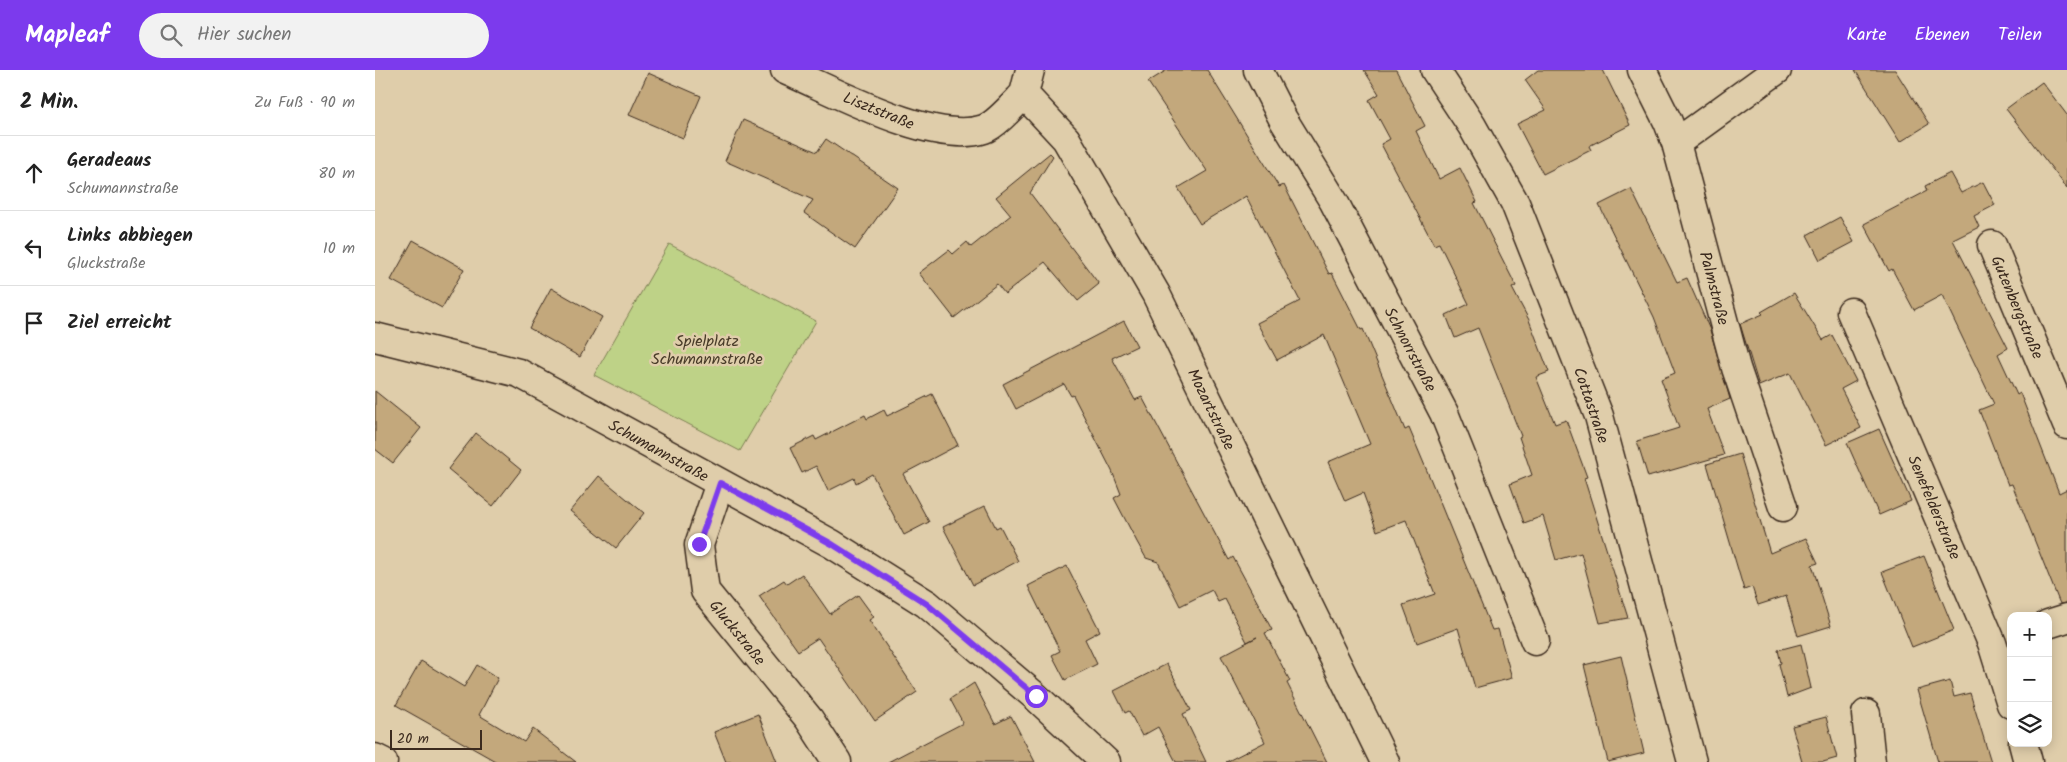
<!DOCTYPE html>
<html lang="de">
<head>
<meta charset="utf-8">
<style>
	:root { --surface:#fff; --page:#f2f2f2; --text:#222; --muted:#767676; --line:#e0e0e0; --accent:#7c3aed }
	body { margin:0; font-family:Kalam,sans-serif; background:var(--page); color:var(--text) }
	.controls { position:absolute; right:15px; bottom:15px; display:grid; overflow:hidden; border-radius:10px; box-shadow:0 2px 12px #0003 }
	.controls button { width:45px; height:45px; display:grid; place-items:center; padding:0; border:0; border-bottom:1px solid var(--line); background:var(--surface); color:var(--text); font:25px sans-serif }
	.scale { position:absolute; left:15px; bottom:12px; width:92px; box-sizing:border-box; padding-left:5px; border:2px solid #3b2a1e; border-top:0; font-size:14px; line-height:18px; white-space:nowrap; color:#3b2a1e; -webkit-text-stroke:4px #dfcdaa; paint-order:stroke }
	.stop { position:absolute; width:15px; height:15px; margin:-11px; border:4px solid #7c3aed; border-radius:50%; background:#fff }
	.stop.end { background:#7c3aed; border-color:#fff; box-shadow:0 1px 5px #0008 }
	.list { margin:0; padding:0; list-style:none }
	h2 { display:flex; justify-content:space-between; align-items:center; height:65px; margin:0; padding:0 20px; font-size:21px }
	h2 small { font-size:16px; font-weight:400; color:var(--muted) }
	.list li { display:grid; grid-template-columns:32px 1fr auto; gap:15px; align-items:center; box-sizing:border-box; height:75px; padding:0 20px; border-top:1px solid var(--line) }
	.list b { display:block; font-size:19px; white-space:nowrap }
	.list p { margin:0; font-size:16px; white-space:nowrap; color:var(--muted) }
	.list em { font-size:16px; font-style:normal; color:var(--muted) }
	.icon { flex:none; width:28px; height:28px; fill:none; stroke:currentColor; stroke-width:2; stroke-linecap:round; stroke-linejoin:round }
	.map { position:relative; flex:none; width:1692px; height:692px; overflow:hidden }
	header { display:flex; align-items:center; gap:30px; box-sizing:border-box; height:70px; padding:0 25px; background:var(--accent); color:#fff }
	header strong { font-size:24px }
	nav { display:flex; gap:28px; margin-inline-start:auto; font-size:18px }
	.search { width:350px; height:45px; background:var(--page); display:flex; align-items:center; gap:12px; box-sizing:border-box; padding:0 18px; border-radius:28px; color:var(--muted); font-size:19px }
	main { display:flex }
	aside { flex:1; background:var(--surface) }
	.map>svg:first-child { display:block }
</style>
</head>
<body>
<header>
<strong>Mapleaf</strong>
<div class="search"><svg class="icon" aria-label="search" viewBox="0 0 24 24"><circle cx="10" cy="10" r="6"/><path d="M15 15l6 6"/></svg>Hier suchen</div>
<nav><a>Karte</a><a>Ebenen</a><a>Teilen</a></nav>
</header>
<main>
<aside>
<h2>2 Min.<small>Zu Fuß · 90 m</small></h2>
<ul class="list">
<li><svg class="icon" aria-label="ahead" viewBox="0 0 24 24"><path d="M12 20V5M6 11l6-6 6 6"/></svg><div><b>Geradeaus</b><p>Schumannstraße</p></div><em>80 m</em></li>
<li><svg class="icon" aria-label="left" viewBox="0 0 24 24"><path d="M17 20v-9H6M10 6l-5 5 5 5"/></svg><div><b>Links abbiegen</b><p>Gluckstraße</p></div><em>10 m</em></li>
<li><svg class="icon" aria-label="arrive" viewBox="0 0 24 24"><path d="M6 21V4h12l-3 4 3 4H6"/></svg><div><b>Ziel erreicht</b></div></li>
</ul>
</aside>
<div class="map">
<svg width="1692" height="692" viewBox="0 0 1692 692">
	<rect width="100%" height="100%" fill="#dfcdaa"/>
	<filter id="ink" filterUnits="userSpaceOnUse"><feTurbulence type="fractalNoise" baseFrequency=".02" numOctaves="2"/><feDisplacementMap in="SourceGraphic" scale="10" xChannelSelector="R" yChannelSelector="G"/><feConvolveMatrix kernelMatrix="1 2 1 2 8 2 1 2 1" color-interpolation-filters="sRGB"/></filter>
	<g filter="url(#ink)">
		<path fill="#bed287" stroke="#7c7e52" d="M294,174L441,251L365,381L219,305Z"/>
		<path fill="#c3a87c" stroke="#3b2a1e" d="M792,0H832L904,117L909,115L954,204L957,203L986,260L988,259L1030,360L1034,358L1055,408L1117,560L1123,559L1137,608L1100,618L1083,558L1042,573L1028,535L1060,524L1031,450L1002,461L988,423L970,431L953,392L995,374L949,265L902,290L882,253L925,231L871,126L825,154L803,118L832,101L773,12Z
			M989,0H1021L1050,56L1041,61L1064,109L1085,98L1102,132L1099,133L1141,216L1137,218L1154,250L1174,302L1161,307L1180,354L1191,350L1212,407L1209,408L1253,548L1225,553L1206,483L1181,490L1168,446L1149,453L1135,414L1157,405L1144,367L1146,366L1103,258L1080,268L1071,245L1094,234L1064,173L1059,175L1006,74L1015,69L994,30L1004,24Z
			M1163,0H1228L1255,55L1214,76L1216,80L1168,104L1142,54L1171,40L1150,10Z
			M1480,0H1520L1554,54L1525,72Z
			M273,3L326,26L308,68L254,45Z
			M1667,12L1692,45V118L1631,39Z
			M368,50L442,82L451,69L523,118L480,179L429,143L438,130L350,91Z
			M675,83L678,86L655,123L724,214L703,231L670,192L630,224L622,214L579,248L544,203L574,180L578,184L592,172L596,177L636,145L621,127Z
			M1575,103L1586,123L1608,112L1620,135L1599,146L1604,157L1578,170L1633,278L1623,284L1642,325L1645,323L1684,423L1692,419V533L1685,534L1637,414L1633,415L1604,340L1619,334L1567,225L1539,240L1517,199L1514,201L1489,154L1552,121L1550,116Z
			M1256,119L1302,212L1312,208L1335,260L1355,329L1332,339L1349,385L1273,407L1262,371L1304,358L1286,309L1300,303L1279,247L1224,135Z
			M1465,147L1479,172L1445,190L1432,165Z
			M38,170L89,199L67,238L16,210Z
			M176,218L227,247L205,287L154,258Z
			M1419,223L1448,270L1457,265L1481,311L1466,319L1486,358L1451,375L1415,303L1384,316L1365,254L1388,244L1386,242Z
			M749,251L762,276L737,288L760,330L767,327L854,490L858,487L884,535L897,560L890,563L915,611L912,613L952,692H851L890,672L846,586L882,567L872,572L850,529L843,532L837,520L805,536L783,492L771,488L762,472L739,428L746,424L737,401L698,325L696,326L689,314L641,339L628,314Z
			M0,321L46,358L18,393L0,379Z
			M557,324L583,375L528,404L554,452L529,465L497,404L481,413L479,408L453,421L441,396L427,403L415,378L439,366L441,370L490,345L492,349L509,340L512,346Z
			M1504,359L1536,431L1504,445L1472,373Z
			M101,363L146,400L118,436L73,399Z
			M1365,384L1395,483L1431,468L1443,493L1437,495L1456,556L1423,566L1411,526L1383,535L1377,517L1369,520L1332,394Z
			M224,406L269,443L241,478L195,441Z
			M610,436L621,458L625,456L643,491L598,515L568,457Z
			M1549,486L1579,560L1537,577L1507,502Z
			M692,496L725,561L710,569L722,594L690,610L677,585L685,581L653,516Z
			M427,504L455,544L483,525L499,547L494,550L542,622L500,651L443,568L423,581L384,526L409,510L412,514Z
			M1426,574L1436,618L1412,627L1404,594L1406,593L1403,580Z
			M1246,586L1269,683L1233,692L1209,595Z
			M46,591L89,617L102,595L123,608L104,645L149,672L158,659L201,692H122L21,635Z
			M792,594L816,640L808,644L831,692H801L783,657L767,666L754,641L750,643L739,621Z
			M1575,611L1579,627L1595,623L1616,692H1563L1542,620Z
			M599,613L620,654L636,646L660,692H513L588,653L575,629Z
			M383,644L402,692H351L339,662Z
			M1451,647L1462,688L1448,692H1427L1417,656Z"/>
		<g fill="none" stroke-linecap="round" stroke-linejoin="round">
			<g stroke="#3b2a1e" stroke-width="31">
				<path id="minor" d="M410,0C459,21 558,76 609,59C621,55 640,33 649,24
					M883,0L908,49L959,132L1069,343L1160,571
					M1060,0L1097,56L1140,133L1224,346L1317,692
					M1267,0L1293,52L1301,73L1361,298L1408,437
					M649,24L691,69L781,224L1010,692
					M649,24L655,0
					M1301,73L1402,0
					M1617,175L1692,355
					M1476,242L1617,573L1636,634
					M0,267L144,303L457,474L552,534L661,627L731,692
					M345,413L324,475L330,521L434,649L462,692
					M1673,554L1692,548
					M1491,644L1496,692
					M1648,673L1653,692
					M0,688L8,692"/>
			</g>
			<use href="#minor" stroke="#dfcdaa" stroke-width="28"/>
		</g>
	</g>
	<g fill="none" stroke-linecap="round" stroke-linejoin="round" filter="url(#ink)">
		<path stroke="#7c3aed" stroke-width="6" d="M324,474L345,413L457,474L552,534L661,626"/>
	</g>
	<g text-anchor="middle" stroke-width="5" stroke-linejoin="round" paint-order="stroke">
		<g font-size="16" fill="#3b2a1e" stroke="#dfcdaa">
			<text transform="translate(504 40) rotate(22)" y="6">Lisztstraße</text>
			<text transform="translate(1340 218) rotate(75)" y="6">Palmstraße</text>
			<text transform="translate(1643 237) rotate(67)" y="6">Gutenbergstraße</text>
			<text transform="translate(1036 279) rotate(62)" y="6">Schnorrstraße</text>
			<text transform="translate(1217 335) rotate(71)" y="6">Cottastraße</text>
			<text transform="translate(837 339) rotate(64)" y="6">Mozartstraße</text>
			<text transform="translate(284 380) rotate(29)" y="6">Schumannstraße</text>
			<text transform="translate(1560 437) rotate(67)" y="6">Senefelderstraße</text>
			<text transform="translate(363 562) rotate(51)" y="6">Gluckstraße</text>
		</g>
		<g font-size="16" fill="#483b28" stroke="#dfcdaa">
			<text x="332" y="276">Spielplatz<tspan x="332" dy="18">Schumannstraße</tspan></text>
		</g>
	</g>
</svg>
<div class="controls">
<button>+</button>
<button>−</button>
<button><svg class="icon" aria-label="layers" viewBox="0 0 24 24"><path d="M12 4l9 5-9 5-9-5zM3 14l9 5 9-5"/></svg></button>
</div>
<div class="scale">20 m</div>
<div class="stop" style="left:661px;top:626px"></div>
<div class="stop end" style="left:324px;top:474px"></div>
</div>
</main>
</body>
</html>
